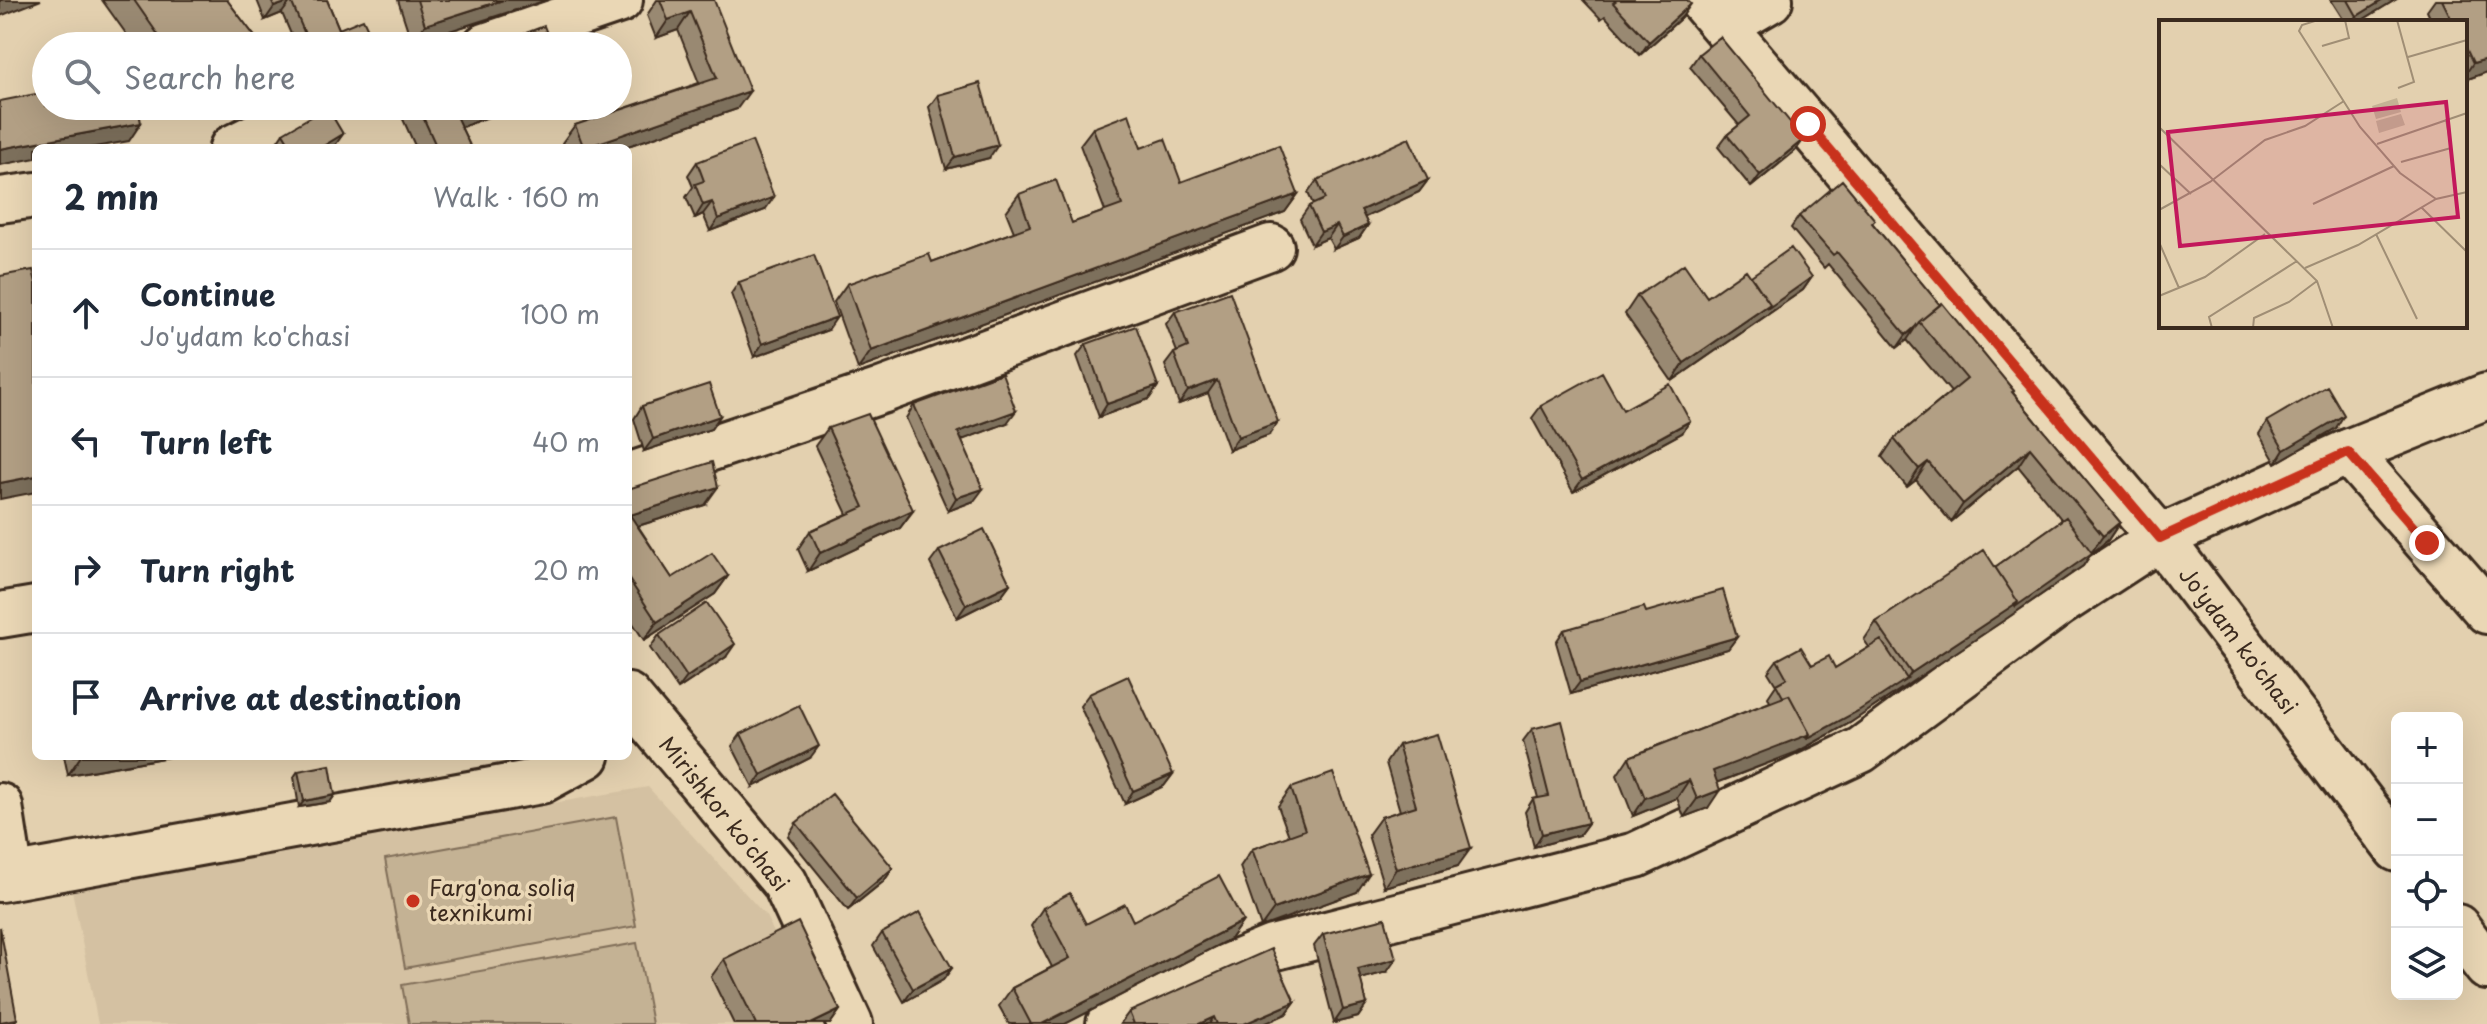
<!DOCTYPE html>
<html lang="en">
<head>
<meta charset="utf-8">
<style>
	:root { --surface:#fff; --page:#f2f2f3; --text:#1f2937; --muted:#747a83; --line:#e0e1e3 }
	body { margin:0; font-family:"Playpen Sans",sans-serif; background:var(--page); color:var(--text) }
	.controls { position:absolute; right:24px; bottom:24px; display:grid; overflow:hidden; border-radius:12px; box-shadow:0 8px 32px #0002 }
	.controls button { width:72px; height:72px; display:grid; place-items:center; padding:0; border:0; border-bottom:2px solid var(--line); background:var(--surface); color:var(--text); font:40px sans-serif }
	.stop { position:absolute; width:24px; height:24px; margin:-18px; border:6px solid #c8321e; border-radius:50%; background:#fff }
	.stop.end { background:#c8321e; border-color:#fff; box-shadow:0 2px 8px #0008 }
	.list { margin:0; padding:0; list-style:none }
	h2 { display:flex; justify-content:space-between; align-items:center; height:104px; margin:0; padding:0 32px; font-size:34px }
	h2 small { font-size:26px; font-weight:400; color:var(--muted) }
	.list li { display:grid; grid-template-columns:52px 1fr auto; gap:24px; align-items:center; box-sizing:border-box; height:128px; padding:0 32px; border-top:2px solid var(--line) }
	.list b { display:block; font-size:30px; white-space:nowrap }
	.list p { margin:0; font-size:26px; white-space:nowrap; color:var(--muted) }
	.list em { font-size:26px; font-style:normal; color:var(--muted) }
	.icon { flex:none; width:44px; height:44px; fill:none; stroke:currentColor; stroke-width:2; stroke-linecap:round; stroke-linejoin:round }
	.map { position:relative; flex:none; width:2487px; height:1024px; overflow:hidden }
	.search { position:absolute; background:var(--surface); box-shadow:0 8px 32px #0002; left:32px; top:32px; width:600px; height:88px; display:flex; align-items:center; gap:20px; box-sizing:border-box; padding:0 28px; border-radius:44px; color:var(--muted); font-size:30px }
	.panel { position:absolute; background:var(--surface); box-shadow:0 8px 32px #0002; left:32px; top:144px; width:600px; height:616px; border-radius:12px }
	.map>svg:first-child { display:block }
</style>
</head>
<body>
<div class="map">
<svg width="2487" height="1024" viewBox="0 0 2487 1024">
	<rect width="100%" height="100%" fill="#e3d0af"/>
	<filter id="ink" filterUnits="userSpaceOnUse"><feTurbulence type="fractalNoise" baseFrequency=".0125" numOctaves="2"/><feDisplacementMap in="SourceGraphic" scale="16" xChannelSelector="R" yChannelSelector="G"/><feConvolveMatrix kernelMatrix="1 2 1 2 8 2 1 2 1" color-interpolation-filters="sRGB"/></filter>
	<g filter="url(#ink)">
		<path fill="#d4c1a2" d="M648,787L766,916L818,1024H98L71,885Z"/>
		<path fill="#c4b294" stroke="#806e59" stroke-width="2" d="M616,817L636,926L405,968L385,859Z
			M637,943L652,1024H409L402,985Z"/>
		<g fill="none" stroke-linecap="round" stroke-linejoin="round">
			<g stroke="#3b2a1e" stroke-width="50">
				<g id="minor">
					<path id="s1" d="M1701,0L2160,538L2397,849"/>
					<path d="M1725,26L1770,0"/>
					<path d="M485,46L620,0"/>
					<path d="M232,148L315,106"/>
					<path d="M0,200L36,195"/>
					<path d="M2348,452L2487,611"/>
					<path d="M628,476L881,391L1271,247"/>
					<path d="M0,615L36,609"/>
					<path d="M628,696L785,883L850,1024"/>
					<path d="M0,806L11,877"/>
					<path d="M0,879L541,781L587,756"/>
					<path d="M2457,927L2487,967"/>
					<path d="M1109,1024L1192,981L1272,948L1636,855L1861,750L2060,603L2160,538L2348,452L2487,396"/>
				</g>
			</g>
			<use href="#minor" stroke="#ead7b5" stroke-width="44"/>
		</g>
		<path fill="#998972" stroke="#3b2a1e" stroke-width="2" d="M102,0H227L262,46H135Z
			M257,0H327L339,29L376,46H296L282,13L265,20Z
			M398,0H547L412,43Z
			M657,0H714L737,109L622,148H564L562,143L575,125L699,83L678,30L656,38L647,15Z
			M1583,0H1687L1682,17L1640,55L1605,16L1601,19Z
			M2331,0H2395L2359,22H2345Z
			M2435,0H2487V72L2465,80V22H2432L2427,11Z
			M1699,54L1804,139L1795,151L1751,187L1718,147L1727,135L1739,125L1690,67Z
			M938,95L989,158L946,169L929,107Z
			M397,106H517L461,127L471,148H416Z
			M1093,128L1141,148L1181,182L1298,194L1285,212L858,369L834,302L847,284L932,262L1014,232L1006,212L1019,194L1072,223L1105,211L1080,145Z
			M283,133L343,134L332,148H276L275,145Z
			M697,162L765,210L710,231L703,214L695,218L686,197L693,187L688,175Z
			M1317,180H1428L1419,192L1364,217L1368,225L1359,238L1334,249L1328,238L1312,245L1300,219L1309,206L1313,204L1308,193Z
			M1799,216L1873,224L1940,305L2014,391L2013,393L2120,522L2108,540L2091,554L2083,566L2006,619L1850,723L1797,752L1717,783L1708,808L1684,817L1677,798L1633,816L1617,775L1629,757L1770,702L1768,697L1776,685L1768,672L1777,660L1835,668L1869,647L1864,640L1876,622L1995,567L2062,520L2018,466L1951,522L1916,480L1907,487L1882,457L1894,439L1951,392L1907,340L1897,348L1828,264L1824,268L1791,228Z
			M1751,276L1812,277L1803,290L1672,381L1625,314L1637,296L1707,297Z
			M739,282L828,330L754,357L731,294Z
			M1175,312L1269,435L1229,450L1208,393L1179,404L1165,365L1174,353L1177,352L1166,324Z
			M1086,344L1158,386L1149,399L1099,417L1077,356Z
			M914,405L1007,423L961,440L974,501L948,511L906,418Z
			M642,406L720,416L711,429L644,451L634,419Z
			M1541,406L1623,410L1682,433L1573,492L1532,418Z
			M2267,421L2336,428L2276,463L2259,434Z
			M828,428L913,511L900,528L808,571L798,549L810,531L847,514L815,446Z
			M628,489L705,505L638,526L672,578L728,576L715,594L644,640L628,616Z
			M939,551L1010,584L1001,596L957,618L930,563Z
			M1646,612L1737,637L1728,649L1571,694L1556,642L1564,630Z
			M659,635L726,657L678,689L650,648Z
			M1089,694L1173,774L1164,786L1125,804L1080,706Z
			M1532,729L1588,823L1579,835L1534,847L1525,812L1533,799L1538,798L1523,741Z
			M741,734L810,758L753,787L732,746Z
			M1398,745L1458,866L1384,887L1368,835L1381,817L1400,811L1386,763Z
			M64,756H174L68,775Z
			M298,771L335,795L330,802L299,807L294,777Z
			M1291,788L1357,892L1261,927L1240,867L1252,849L1289,836L1278,806Z
			M796,823L893,868L884,881L848,910L788,836Z
			M1043,908L1086,924L1133,921H1243L1230,939L1065,1024H1009L999,1006L1012,988L1052,967L1031,926Z
			M882,933L952,968L943,980L904,1002L873,946Z
			M1323,934L1387,972L1360,979L1367,1004L1358,1017L1334,1023L1314,946Z
			M724,959L840,1010L830,1024H734L711,977Z
			M1295,1002L1286,1014L1264,1024H1120L1129,1012Z"/>
		<path fill="#7d6f5c" stroke="#3b2a1e" stroke-width="2" d="M0,0H41L0,16Z
			M503,0H547L412,43L425,25Z
			M2383,0H2395L2359,22H2353L2357,16Z
			M291,1L282,13L265,20L274,7Z
			M1691,4L1682,17L1640,55L1649,42Z
			M690,12L678,30L656,38L668,20Z
			M2487,59V72L2465,80V75L2473,63Z
			M750,91L737,109L622,148H583Z
			M483,106H517L444,134L456,116Z
			M141,123L129,141L89,148H36V158L0,165V149Z
			M343,134L334,147L332,148H322L325,145Z
			M1804,139L1795,151L1751,187L1760,175Z
			M998,145L989,158L946,169L955,157Z
			M1428,180L1419,192L1353,223L1361,210Z
			M1298,194L1285,212L858,369L871,351Z
			M774,197L765,210L710,231L718,219Z
			M712,202L703,214L695,218L703,205Z
			M1337,225L1328,238L1312,245L1321,232Z
			M1368,225L1359,238L1334,249L1343,237Z
			M1812,277L1803,290L1672,381L1684,363L1770,304Z
			M837,317L828,330L754,357L762,344Z
			M1915,328L1907,340L1897,348L1906,335Z
			M1217,380L1208,393L1179,404L1188,391Z
			M1158,386L1149,399L1099,417L1107,404Z
			M1016,411L1007,423L949,445L958,432Z
			M2344,415L2336,428L2276,463L2284,450Z
			M720,416L711,429L644,451L653,439Z
			M1690,421L1682,433L1573,492L1582,480Z
			M1278,422L1269,435L1229,450L1238,437Z
			M2030,448L2018,466L1951,522L1963,504Z
			M1928,462L1916,480L1907,487L1919,469Z
			M36,476V492L0,499V483Z
			M718,487L705,505L628,529L630,515Z
			M983,489L974,501L948,511L956,498Z
			M913,510L900,528L808,571L820,553Z
			M2120,522L2108,540L2091,554L2083,566L2006,619L1850,723L1797,752L1700,789L1713,771L1907,679L1911,673L2091,553L2103,536Z
			M728,576L715,594L644,640L657,622Z
			M1010,584L1001,596L957,618L966,605Z
			M1737,637L1728,649L1571,694L1580,682Z
			M735,644L726,657L678,689L687,677Z
			M819,746L810,758L753,787L761,775Z
			M81,756H174L68,775Z
			M1173,774L1164,786L1125,804L1133,791Z
			M1689,780L1677,798L1633,816L1645,798Z
			M1720,790L1708,808L1684,817L1697,799Z
			M335,795L330,802L299,807L304,801Z
			M1588,823L1579,835L1534,847L1542,834Z
			M1471,848L1458,866L1384,887L1396,869Z
			M893,868L884,881L848,910L857,898Z
			M1369,874L1357,892L1261,927L1274,909Z
			M1243,921L1230,939L1065,1024H1042Z
			M1396,959L1387,972L1349,982L1358,969Z
			M952,968L943,980L904,1002L913,989Z
			M1295,1002L1286,1014L1264,1024H1244Z
			M1367,1004L1358,1017L1334,1023L1343,1010Z
			M840,1010L830,1024H811Z
			M1214,1017L1209,1024H1199Z
			M17,1019L13,1024H0V1022Z"/>
		<path fill="#b29f84" stroke="#3b2a1e" stroke-width="2" d="M134,0H227L262,46H166Z
			M271,0H327L339,29L363,19L376,46H310L291,1L274,7Z
			M417,0H503L425,25Z
			M660,0H714L750,91L584,148L575,125L717,78L690,12L668,20Z
			M1617,0H1687L1691,4L1649,42L1613,3Z
			M2348,0H2383L2357,16Z
			M2442,0H2487V59L2473,63L2465,46V22H2453Z
			M544,26L552,46H492Z
			M1720,37L1804,139L1760,175L1727,135L1750,116L1699,54Z
			M980,83L998,145L955,157L938,95Z
			M46,92V106H138L141,123L0,149V101Z
			M418,106H483L456,116L471,148H437Z
			M327,107L343,134L325,145L327,148H292L283,133Z
			M1129,114L1141,148L1165,139L1181,182L1279,145L1298,194L871,351L847,284L929,254L932,262L1030,226L1019,194L1056,180L1072,223L1122,205L1093,128Z
			M1409,138L1428,180L1361,210L1368,225L1343,237L1337,225L1321,232L1309,206L1325,199L1317,180Z
			M752,141L774,197L718,219L712,202L703,205L695,184L704,181L697,162Z
			M1842,180L1875,220L1872,223L1940,305L1919,322L1915,327L1906,335L1837,252L1833,255L1799,216Z
			M1791,248L1812,277L1767,309L1770,304L1751,276Z
			M814,255L837,317L762,344L739,282Z
			M1684,264L1707,297L1746,270L1770,304L1684,363L1637,296Z
			M33,270L36,283V476L0,483V276Z
			M1230,292L1278,422L1238,437L1217,380L1188,391L1174,353L1188,347L1175,312Z
			M1942,303L2014,391L2012,392L2120,522L2103,536L2030,448L1963,504L1928,462L1919,469L1894,439L1967,379L1919,322Z
			M1136,326L1158,386L1107,404L1086,344Z
			M1602,372L1623,410L1670,384L1690,421L1582,480L1541,406Z
			M1002,373L1016,411L958,432L983,489L956,498L914,405Z
			M709,384L720,416L653,439L642,406Z
			M2327,386L2344,415L2284,450L2267,421Z
			M868,414L913,510L820,553L810,531L864,507L828,428Z
			M712,462L718,487L630,515L672,578L712,553L728,576L657,622L628,578V489Z
			M2066,517L2092,553L2015,607L2018,602L1995,567Z
			M984,529L1010,584L966,605L939,551Z
			M1984,550L2018,602L1911,673L1876,622Z
			M1723,590L1737,637L1580,682L1564,630L1644,607L1646,612Z
			M707,603L735,644L687,677L659,635Z
			M1881,640L1907,679L1858,711L1806,739L1810,734L1789,695L1783,697L1776,684L1787,678L1777,660L1801,647L1812,665L1829,656L1835,668Z
			M1128,676L1173,774L1133,791L1089,694Z
			M1789,695L1810,734L1713,771L1720,790L1697,799L1689,780L1645,798L1629,757Z
			M799,705L819,746L761,775L741,734Z
			M1562,721L1588,823L1542,834L1533,799L1549,796L1532,729Z
			M1437,734L1471,848L1396,869L1381,817L1416,806L1398,745Z
			M330,765L335,795L304,801L298,771Z
			M1333,773L1369,874L1274,909L1252,849L1305,830L1291,788Z
			M832,794L893,868L857,898L796,823Z
			M1219,876L1243,921L1042,1024H1031L1012,988L1070,958L1043,908L1070,893L1086,924L1125,904L1133,921Z
			M920,912L952,968L913,989L882,933Z
			M1385,918L1396,959L1358,969L1367,1004L1343,1010L1323,934Z
			M798,922L840,1010L811,1024H756L724,959Z
			M0,927L17,1019L0,1022Z
			M1271,949L1295,1002L1244,1024H1217L1214,1017L1199,1024H1134L1129,1012Z"/>
	</g>
	<g fill="none" stroke-linecap="round" stroke-linejoin="round" filter="url(#ink)">
		<path stroke="#c8321e" stroke-width="10" d="M1808,124L2160,538L2348,452L2427,543"/>
	</g>
	<circle fill="#c8321e" stroke="#ead7b5" stroke-width="3" cx="413" cy="901" r="8"/>
	<g text-anchor="middle" stroke-width="7" stroke-linejoin="round" paint-order="stroke">
		<g font-size="22" fill="#3b2a1e" stroke="#ead7b5">
			<text dy="8" stroke="none"><textPath href="#s1" startOffset="836">Jo'ydam ko'chasi</textPath></text>
			<text transform="translate(724 814) rotate(51)" y="8">Mirishkor koʻchasi</text>
		</g>
		<g font-size="22" fill="#3b2a1e" stroke="#ead7b5" text-anchor="start">
			<text x="429" y="896">Farg'ona soliq<tspan x="429" dy="25">texnikumi</tspan></text>
		</g>
	</g>
	<g transform="translate(2159 20)">
		<rect width="308" height="308" fill="#e3d0af"/>
		<path d="M238,78L242,92L217,99L213,86ZM242,94L246,105L220,113L217,101Z" fill="#c4b294"/>
		<path fill="none" stroke="#a08e75" stroke-width="2" d="M159,0L143,5L140,11L201,107L241,153L277,179M238,0L255,62L239,68M163,26L190,18L186,0M249,37L308,20M0,107L158,261L174,308M218,124L308,93M242,142L292,128L287,99M0,144L32,174M154,184L235,146M263,188L308,232M0,190L51,162L106,120L146,106L185,81M217,214L258,299M0,222L20,268M146,248L199,225L277,179L308,172M0,276L46,257L106,214M53,308L50,297L138,241M94,308L95,298L130,282L158,261"/>
		<path fill="#c2185b" fill-opacity="0.15" stroke="#c2185b" stroke-width="4" d="M287,82L299,197L21,226L9,112Z"/>
		<rect width="308" height="308" fill="none" stroke="#3b2a1e" stroke-width="4"/>
	</g>
</svg>
<div class="controls">
<button>+</button>
<button>−</button>
<button><svg class="icon" aria-label="locate" viewBox="0 0 24 24"><circle cx="12" cy="12" r="6"/><path d="M12 2v4M12 18v4M2 12h4M18 12h4"/></svg></button>
<button><svg class="icon" aria-label="layers" viewBox="0 0 24 24"><path d="M12 4l9 5-9 5-9-5zM3 14l9 5 9-5"/></svg></button>
</div>
<div class="stop" style="left:1808px;top:124px"></div>
<div class="stop end" style="left:2427px;top:543px"></div>
<div class="search"><svg class="icon" aria-label="search" viewBox="0 0 24 24"><circle cx="10" cy="10" r="6"/><path d="M15 15l6 6"/></svg>Search here</div>
<section class="panel">
<h2>2 min<small>Walk · 160 m</small></h2>
<ul class="list">
<li><svg class="icon" aria-label="ahead" viewBox="0 0 24 24"><path d="M12 20V5M6 11l6-6 6 6"/></svg><div><b>Continue</b><p>Jo'ydam ko'chasi</p></div><em>100 m</em></li>
<li><svg class="icon" aria-label="left" viewBox="0 0 24 24"><path d="M17 20v-9H6M10 6l-5 5 5 5"/></svg><div><b>Turn left</b></div><em>40 m</em></li>
<li><svg class="icon" aria-label="right" viewBox="0 0 24 24"><path d="M7 20v-9h11M14 6l5 5-5 5"/></svg><div><b>Turn right</b></div><em>20 m</em></li>
<li><svg class="icon" aria-label="arrive" viewBox="0 0 24 24"><path d="M6 21V4h12l-3 4 3 4H6"/></svg><div><b>Arrive at destination</b></div></li>
</ul>
</section>
</div>
</body>
</html>
